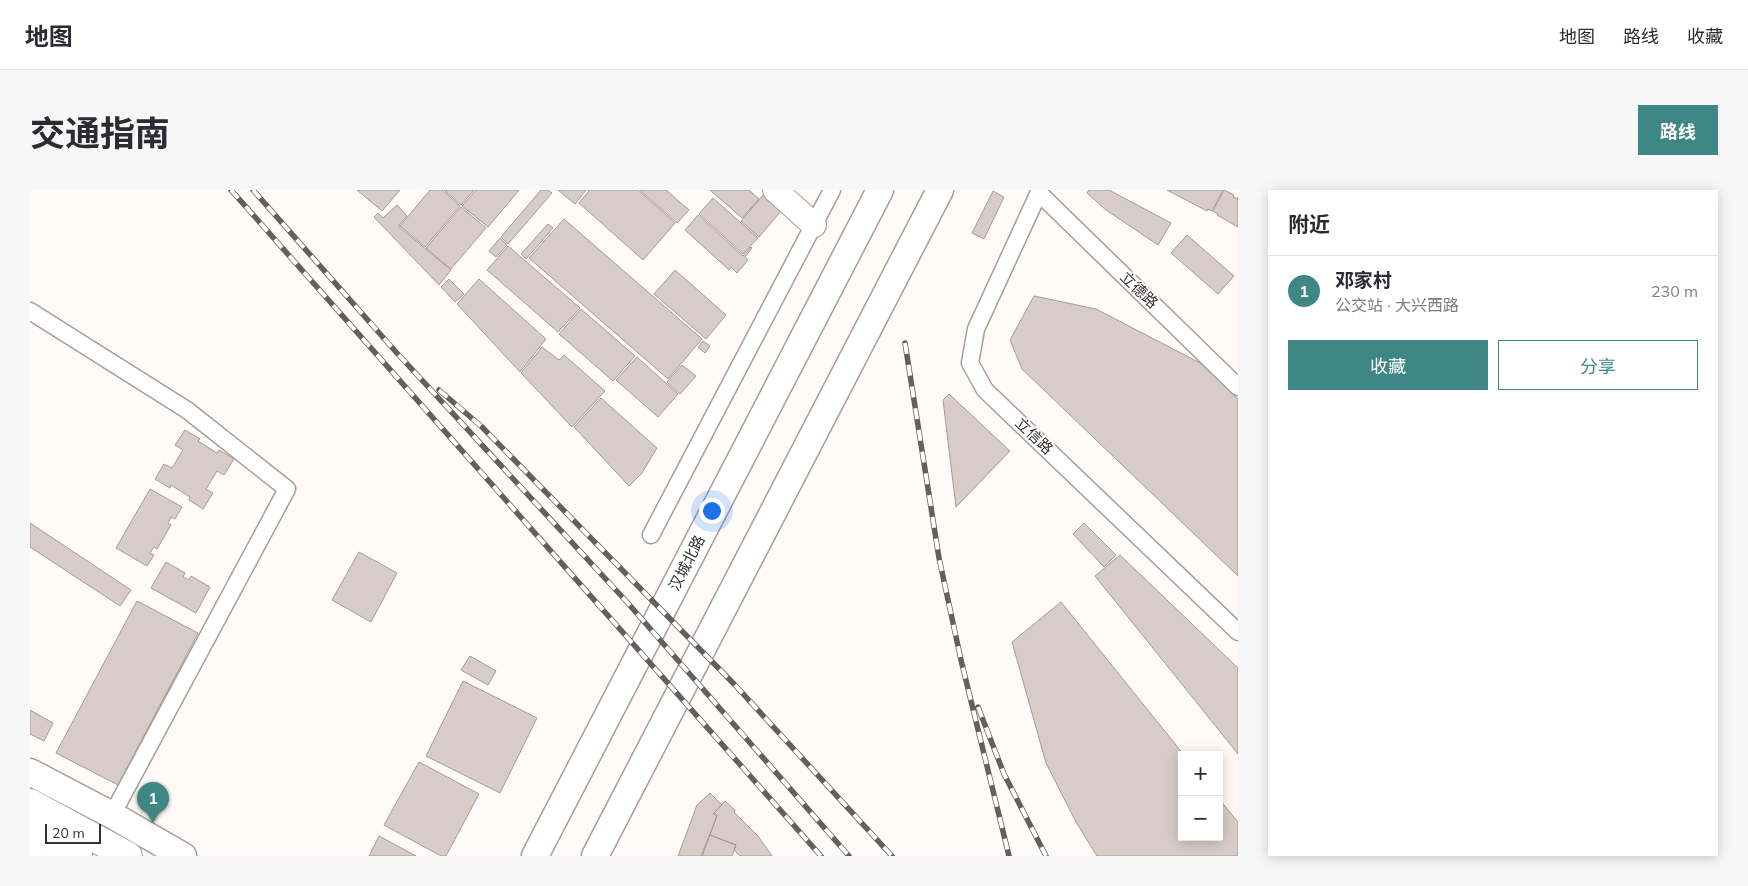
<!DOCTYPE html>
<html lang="zh">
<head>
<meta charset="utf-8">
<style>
	:root { --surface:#fff; --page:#f7f7f7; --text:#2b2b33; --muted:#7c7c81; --line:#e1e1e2; --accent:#3f8784 }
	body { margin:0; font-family:Mulish,"Noto Sans SC",sans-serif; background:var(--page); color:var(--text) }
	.controls { position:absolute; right:15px; bottom:15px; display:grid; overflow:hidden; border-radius:0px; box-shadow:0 2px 12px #0003 }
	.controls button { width:45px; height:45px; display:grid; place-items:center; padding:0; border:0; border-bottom:1px solid var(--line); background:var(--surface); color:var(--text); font:25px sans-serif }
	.scale { position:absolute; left:15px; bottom:12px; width:56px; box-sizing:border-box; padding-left:5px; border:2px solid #332f2d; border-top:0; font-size:14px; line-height:18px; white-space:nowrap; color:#332f2d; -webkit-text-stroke:4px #fff; paint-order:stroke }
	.you { position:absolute; left:681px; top:320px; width:18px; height:18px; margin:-12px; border:4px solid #fff; border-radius:50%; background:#1a73e8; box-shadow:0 0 0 8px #1a73e833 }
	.badge { display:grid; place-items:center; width:32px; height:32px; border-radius:50%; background:var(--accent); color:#fff; font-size:16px; font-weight:700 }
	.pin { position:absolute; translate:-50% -41px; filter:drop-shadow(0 1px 2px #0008) }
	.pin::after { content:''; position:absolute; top:26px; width:18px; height:15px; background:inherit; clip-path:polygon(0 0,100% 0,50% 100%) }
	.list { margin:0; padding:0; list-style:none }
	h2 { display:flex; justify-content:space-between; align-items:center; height:65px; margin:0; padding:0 20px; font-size:21px }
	h2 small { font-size:16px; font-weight:400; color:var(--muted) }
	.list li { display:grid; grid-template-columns:32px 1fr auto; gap:15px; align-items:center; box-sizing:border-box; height:70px; padding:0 20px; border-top:1px solid var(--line) }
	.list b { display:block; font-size:19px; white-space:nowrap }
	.list p { margin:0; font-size:16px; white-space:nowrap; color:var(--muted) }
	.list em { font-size:16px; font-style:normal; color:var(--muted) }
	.actions { display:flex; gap:10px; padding:15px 20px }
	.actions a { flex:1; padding:11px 0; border:1px solid var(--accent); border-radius:0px; text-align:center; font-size:18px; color:var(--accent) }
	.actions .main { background:var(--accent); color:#fff }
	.map { position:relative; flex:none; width:1208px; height:666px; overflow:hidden; border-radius:0px }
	header { display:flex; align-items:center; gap:30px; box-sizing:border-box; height:70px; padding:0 25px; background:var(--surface); border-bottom:1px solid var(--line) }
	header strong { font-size:24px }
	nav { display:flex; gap:28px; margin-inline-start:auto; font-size:18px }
	.intro { display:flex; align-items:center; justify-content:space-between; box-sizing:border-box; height:120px; padding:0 30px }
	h1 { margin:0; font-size:35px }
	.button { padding:12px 22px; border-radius:0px; background:var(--accent); color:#fff; font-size:18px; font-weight:700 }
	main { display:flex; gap:30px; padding:0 30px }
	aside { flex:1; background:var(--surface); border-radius:0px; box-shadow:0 2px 12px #0003 }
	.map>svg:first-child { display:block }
</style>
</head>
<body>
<header>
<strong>地图</strong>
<nav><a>地图</a><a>路线</a><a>收藏</a></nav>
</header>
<div class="intro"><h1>交通指南</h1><a class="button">路线</a></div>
<main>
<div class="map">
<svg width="1208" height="666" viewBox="0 0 1208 666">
	<rect width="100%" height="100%" fill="#fffaf8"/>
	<path fill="#d7ccc8" stroke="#a59b97" d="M327,0H370L352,21Z
		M400,0H412L430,16L395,57L370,36Z
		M414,0H444L431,15Z
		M446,0H489L458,37L432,16Z
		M511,0H518L522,3L478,54L471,47Z
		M528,0H556L545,14Z
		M558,0H608L645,33L613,70L549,13L559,1Z
		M610,0H636L659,20L647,33Z
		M680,0H719L729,9L712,28Z
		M1059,0H1079L1141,33L1128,55L1076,20L1057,3Z
		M1137,0H1193L1182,21L1178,19L1177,21Z
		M1194,0L1204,5L1203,7L1207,9L1208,7V37L1187,25L1188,24L1183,21Z
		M963,1L974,7L954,49L942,43Z
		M733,5L751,21L729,47L711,31Z
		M683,8L728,48L713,64L669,24Z
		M367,15L377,26L369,35V37L421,80L409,95L344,27L348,23L353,28Z
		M431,17L456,38L421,79L396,58Z
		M668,25L713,66L721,57L722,58L715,67L718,70L707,83L701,77L699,80L655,40Z
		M534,29L672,149L638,189L499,68Z
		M518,34L523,38L496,69L491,64Z
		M1157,45L1204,86L1188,104L1141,63Z
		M470,48L477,55L466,67L459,61Z
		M478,56L550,118L528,142L457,80Z
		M645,80L696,125L676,149L624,104Z
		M419,89L434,104L425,112L411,97Z
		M449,89L516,149L490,182L427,114Z
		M1004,106L1066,119L1172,174L1208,209V386L992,179L980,150Z
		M551,119L605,166L583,191L529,144Z
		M673,151L680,156L675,163L668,157Z
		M512,157L529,170L534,165L575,201L542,237L491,183Z
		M607,167L648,204L628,227L586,190Z
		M652,175L666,186L650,204L637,192Z
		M919,204L980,261L926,317L913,210Z
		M571,208L627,258L612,283L599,296L544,237Z
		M155,240L170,249L168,251L187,263L189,260L204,269L194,285L187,281L176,299L183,303L173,319L159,310L160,307L141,295L140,298L125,289L134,274L142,278L153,260L145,255Z
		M120,299L152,317L145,329L141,327L138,333L141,335L127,359L124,357L120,363L124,365L117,376L86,358Z
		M0,333L101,400L90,416L0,357Z
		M1054,333L1086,365L1074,377L1043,344Z
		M329,362L367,383L341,432L302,410Z
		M1090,365L1208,478V564L1065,386Z
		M136,372L155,383L153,387L159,390L161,386L180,397L166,423L121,398Z
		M107,411L168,443L88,595L26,563Z
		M1031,412L1154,565H1152V647H1189V609L1208,632V666H1067L1046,632L1016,573L982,452Z
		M440,466L466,481L458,495L431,480Z
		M433,491L507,528L470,603L396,566Z
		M0,520L23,533L14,551L0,544Z
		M389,572L449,604L416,666H411L354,635Z
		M680,603L692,615L683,624L687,626L671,666H648L667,615Z
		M695,611L705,620L704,622L728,646L742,666H710L704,660L706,655L680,645L687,625L684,623Z
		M680,645L706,655L702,666H672Z
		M349,646L386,666H339Z"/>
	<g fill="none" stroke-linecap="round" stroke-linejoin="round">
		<g stroke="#a79d99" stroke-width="19">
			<path id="street" d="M1010,0L946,139L940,173L955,200L1208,442
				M1009,3L1208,197
				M0,121L157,220L257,299L82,625
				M621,345L802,0"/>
		</g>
		<g stroke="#a79d99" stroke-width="26">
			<path id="secondary" d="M745,0L784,35"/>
		</g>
		<g stroke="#a79d99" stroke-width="29">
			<path id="primary" d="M0,582L82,625L153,666
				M0,664L4,666
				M505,666L850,0
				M565,666L910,0"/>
		</g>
		<g stroke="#a79d99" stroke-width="30">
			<path id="highway" d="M0,613L98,666
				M0,641L48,666"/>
		</g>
		<use href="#street" stroke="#fff" stroke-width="16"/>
		<use href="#secondary" stroke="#fff" stroke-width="24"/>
		<use href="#primary" stroke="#fff" stroke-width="26"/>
		<use href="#highway" stroke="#fff" stroke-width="28"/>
		<g stroke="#635f5d" stroke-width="5.5">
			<path id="rail" d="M201,0L791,666
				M223,0L366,162L596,411L819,666
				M875,153L909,368L931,470L979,666
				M409,200L452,237L704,494L862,666
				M948,517L974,584L1016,666"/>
		</g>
		<use href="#rail" stroke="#fff" stroke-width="4" stroke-dasharray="11" stroke-linecap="butt"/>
	</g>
	<g text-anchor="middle" stroke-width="4" stroke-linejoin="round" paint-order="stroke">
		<g font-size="15" fill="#332f2d" stroke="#fff">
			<text transform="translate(1109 100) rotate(44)" y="5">立德路</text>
			<text transform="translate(1004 246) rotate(44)" y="5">立信路</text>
			<text transform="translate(657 373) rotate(-63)" y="5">汉城北路</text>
		</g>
	</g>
</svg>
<div class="controls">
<button>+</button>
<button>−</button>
</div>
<div class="scale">20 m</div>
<div class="you"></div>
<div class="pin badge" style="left:123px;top:633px">1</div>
</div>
<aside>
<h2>附近<small></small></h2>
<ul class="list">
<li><span class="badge">1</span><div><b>邓家村</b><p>公交站 · 大兴西路</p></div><em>230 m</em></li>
</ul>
<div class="actions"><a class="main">收藏</a><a>分享</a></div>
</aside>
</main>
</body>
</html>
